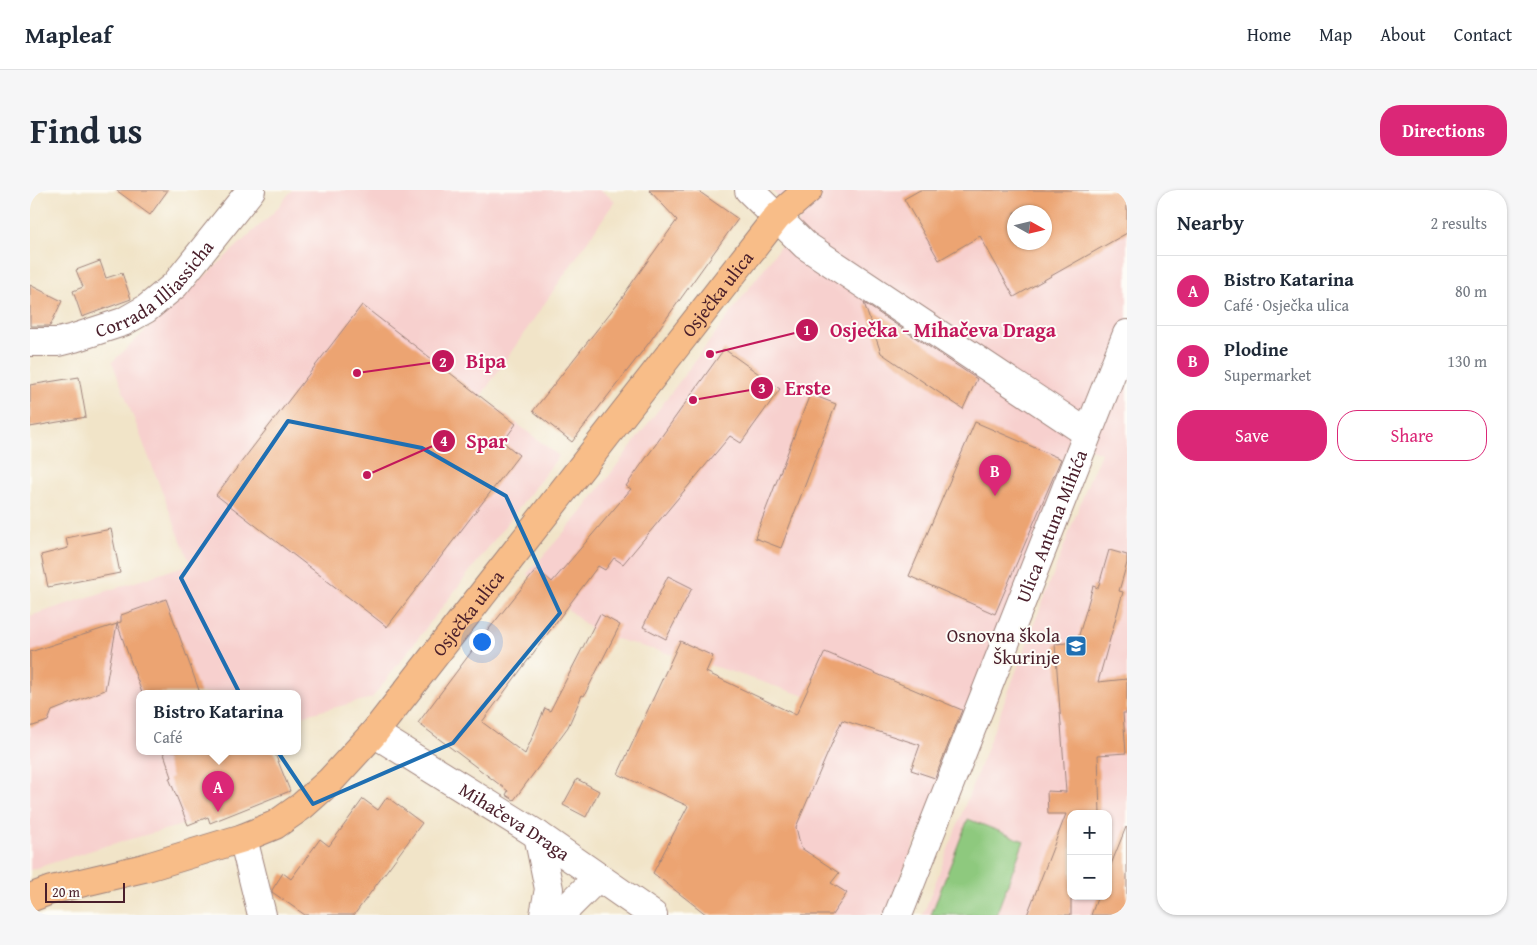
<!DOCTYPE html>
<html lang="en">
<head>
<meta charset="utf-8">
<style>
	:root { --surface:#fff; --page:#f6f6f7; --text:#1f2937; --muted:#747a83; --line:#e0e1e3; --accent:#db2777 }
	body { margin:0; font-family:"Gentium Book Plus",serif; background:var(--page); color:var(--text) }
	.controls { position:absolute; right:15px; bottom:15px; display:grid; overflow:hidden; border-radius:10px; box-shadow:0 1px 4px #0004 }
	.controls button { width:45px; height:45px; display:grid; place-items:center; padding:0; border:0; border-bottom:1px solid var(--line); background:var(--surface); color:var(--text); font:25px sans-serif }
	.compass { position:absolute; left:977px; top:15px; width:45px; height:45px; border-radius:50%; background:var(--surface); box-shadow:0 1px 4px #0004; rotate:98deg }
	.scale { position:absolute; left:15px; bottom:12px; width:80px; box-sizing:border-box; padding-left:5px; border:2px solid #4a1f2b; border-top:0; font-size:14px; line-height:18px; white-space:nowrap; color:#4a1f2b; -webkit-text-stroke:4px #fdfcf7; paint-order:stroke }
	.you { position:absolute; left:451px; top:451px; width:18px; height:18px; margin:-12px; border:4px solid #fff; border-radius:50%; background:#1a73e8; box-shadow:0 0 0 8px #1a73e833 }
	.badge { display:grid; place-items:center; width:32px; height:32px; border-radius:50%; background:var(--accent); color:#fff; font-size:16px; font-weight:700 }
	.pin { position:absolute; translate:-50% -41px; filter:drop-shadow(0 1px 2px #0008) }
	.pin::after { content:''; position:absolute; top:26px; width:18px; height:15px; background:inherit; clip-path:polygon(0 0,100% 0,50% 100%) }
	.popup { position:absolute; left:106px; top:500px; width:165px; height:65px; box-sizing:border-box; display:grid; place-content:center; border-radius:10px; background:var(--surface); filter:drop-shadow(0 1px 4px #0005); font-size:16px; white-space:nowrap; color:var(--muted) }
	.popup b { font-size:19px; color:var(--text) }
	.popup::after { content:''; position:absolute; left:50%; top:100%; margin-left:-10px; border:10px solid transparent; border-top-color:var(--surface) }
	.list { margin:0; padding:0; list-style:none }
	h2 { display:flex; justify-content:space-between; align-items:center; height:65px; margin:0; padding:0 20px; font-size:21px }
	h2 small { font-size:16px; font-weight:400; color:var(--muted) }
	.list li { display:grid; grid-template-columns:32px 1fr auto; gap:15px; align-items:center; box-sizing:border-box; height:70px; padding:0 20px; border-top:1px solid var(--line) }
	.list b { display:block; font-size:19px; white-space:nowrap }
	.list p { margin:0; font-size:16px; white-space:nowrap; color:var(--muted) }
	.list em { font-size:16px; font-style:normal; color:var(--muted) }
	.actions { display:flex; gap:10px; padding:15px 20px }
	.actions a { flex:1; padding:11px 0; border:1px solid var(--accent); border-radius:20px; text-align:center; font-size:18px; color:var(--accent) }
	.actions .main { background:var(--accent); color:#fff }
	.map { position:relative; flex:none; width:1097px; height:725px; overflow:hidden; border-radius:20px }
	header { display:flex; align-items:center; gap:30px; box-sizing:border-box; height:70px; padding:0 25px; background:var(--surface); border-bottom:1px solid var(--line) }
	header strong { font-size:24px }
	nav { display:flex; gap:28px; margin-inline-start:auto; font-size:18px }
	.intro { display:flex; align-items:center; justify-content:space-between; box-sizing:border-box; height:120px; padding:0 30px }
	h1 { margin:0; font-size:35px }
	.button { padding:12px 22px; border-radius:20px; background:var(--accent); color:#fff; font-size:18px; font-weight:700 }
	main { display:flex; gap:30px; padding:0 30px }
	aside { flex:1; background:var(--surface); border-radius:20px; box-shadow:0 1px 4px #0004 }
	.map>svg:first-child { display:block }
</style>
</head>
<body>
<header>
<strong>Mapleaf</strong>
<nav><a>Home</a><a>Map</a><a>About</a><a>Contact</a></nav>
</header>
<div class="intro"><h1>Find us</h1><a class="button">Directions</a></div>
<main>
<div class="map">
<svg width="1097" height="725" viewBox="0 0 1097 725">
	<rect width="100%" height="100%" fill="#fdfcf7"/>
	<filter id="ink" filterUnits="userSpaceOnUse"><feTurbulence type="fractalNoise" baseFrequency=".02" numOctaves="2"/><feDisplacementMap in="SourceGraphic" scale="10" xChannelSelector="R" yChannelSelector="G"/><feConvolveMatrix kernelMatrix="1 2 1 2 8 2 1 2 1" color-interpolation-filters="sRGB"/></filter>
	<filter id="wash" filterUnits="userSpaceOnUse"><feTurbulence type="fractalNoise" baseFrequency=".0096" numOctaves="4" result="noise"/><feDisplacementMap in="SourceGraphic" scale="20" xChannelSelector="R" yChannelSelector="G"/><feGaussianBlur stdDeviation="1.12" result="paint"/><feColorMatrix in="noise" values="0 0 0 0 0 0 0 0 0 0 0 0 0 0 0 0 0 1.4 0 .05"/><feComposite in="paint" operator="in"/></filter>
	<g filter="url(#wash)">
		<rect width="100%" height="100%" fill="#f1e4c8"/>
		<path fill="#f7d0ce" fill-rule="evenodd" d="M262,0H571L585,11L451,206L529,266L342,508L267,527V503H109V561H182L142,579L167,631L75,656L0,680V426L160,374L82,172L245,21Z
			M741,0H1097V725H893L1060,288L1071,263L1047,253L856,725H677L623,683L660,612L711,637L775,506L696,480L565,443L497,384L552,322L770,30ZM984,22H1014V52H984ZM1041,624H1078V706H1041Z"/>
		<path fill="#8ec97e" stroke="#6c7454" d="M938,629L994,651L966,725H901Z"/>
		<g id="blocks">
			<path fill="#eca472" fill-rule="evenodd" d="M86,0H138L120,25Z
				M619,0H667L708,29L618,154L542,252L503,221L595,104H594L647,30Z
				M890,0H1097V43L984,107L950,46L909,70L874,9ZM984,22H1014V52H984Z
				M70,71L76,88L92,83L101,109L52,127L43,101L53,97L46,80Z
				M0,95L32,111L20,136H0Z
				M834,113L947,189L933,219L851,163Z
				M332,115L486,234L473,252L489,265L357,437L186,305Z
				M694,159L750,199L711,253L700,246L593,374L584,368L575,380L568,376L452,532L495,564L515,518L520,521L570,424L590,435L554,506L552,505L538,537L484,610L476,605L478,601L388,533L451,449L507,379L522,392L601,299L596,296Z
				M49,187L56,227L0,237V195Z
				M780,204L806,214L751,358L725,348Z
				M945,232L1031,269L965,424L879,386Z
				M81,339L90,383L18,397L11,365L38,358L36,348Z
				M1079,360L1097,365V373L1089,401L1093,402L1068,492L1097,489V523H1093L1096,563L1068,565L1070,624H1041V725H997L1036,624H1018L1017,601L1036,602L1025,454L1047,452L1063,396L1068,398Z
				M638,386L662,398L636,449L613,437Z
				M136,409L170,503H112L87,433L91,432V425Z
				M87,434L75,500L22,521L18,531L0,537V462Z
				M650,451L683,466L676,482L766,525L795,462L932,520L905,588L881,580L890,555L812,530L766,637L771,658L809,683L801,693L817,703L802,725H677L623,683L658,616L588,584Z
				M133,561H244L260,601L180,633L178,627L158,635L139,588L142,587Z
				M547,589L569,601L556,627L533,615Z
				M357,607L392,633L324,725H275L242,702V700L253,683L261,689L290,649L299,656L333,609L348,620Z
				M1096,637L1097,638V725H1061L1068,706H1078V682Z"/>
		</g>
	</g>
	<g filter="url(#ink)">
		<use href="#blocks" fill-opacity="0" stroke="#9e827a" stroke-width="1"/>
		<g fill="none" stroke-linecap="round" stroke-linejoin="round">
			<g stroke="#9e827a" stroke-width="30">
				<g id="minor">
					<path d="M719,0L775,55L1057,243"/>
					<path id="s1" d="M0,152H28L44,148L93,132L116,119L145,95L221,0"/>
					<path id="s2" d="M344,543L508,645L623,725"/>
					<path d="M508,645L519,699L514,725"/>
					<path d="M213,648L232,725"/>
					<path d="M530,725L568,687"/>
					<path id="s3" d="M868,725L1097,144"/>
				</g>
			</g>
			<g stroke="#9e827a" stroke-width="30">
				<g id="major">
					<path id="s4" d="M0,708L21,700L114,678L213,648L245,635L272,616L300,591L344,543L747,27L778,0"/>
				</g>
			</g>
			<use href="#minor" stroke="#fff" stroke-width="28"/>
			<use href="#major" stroke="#f8bd88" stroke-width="28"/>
		</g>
	</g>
	<path fill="none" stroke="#1f6fb2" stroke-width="4" stroke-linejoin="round" d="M258,231L392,258L476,306L530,423L423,553L283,614L213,510L151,388Z"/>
	<defs>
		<g id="school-square" transform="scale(1.125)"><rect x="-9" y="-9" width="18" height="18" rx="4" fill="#1f6fb2" stroke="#fdfcf7"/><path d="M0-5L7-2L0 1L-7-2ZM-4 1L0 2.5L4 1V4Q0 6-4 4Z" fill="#fff"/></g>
	</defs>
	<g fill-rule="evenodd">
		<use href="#school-square" x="1046" y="456"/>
	</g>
	<g text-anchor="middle" stroke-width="4" stroke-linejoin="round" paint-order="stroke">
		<g font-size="19" fill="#4a1f2b" stroke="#fdfcf7">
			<text dy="7" stroke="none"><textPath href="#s1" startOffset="141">Corrada Illiassicha</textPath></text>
			<text dy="7" stroke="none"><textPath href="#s4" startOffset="949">Osječka ulica</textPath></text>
			<text dy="7" stroke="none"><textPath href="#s3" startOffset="418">Ulica Antuna Mihića</textPath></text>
			<text dy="7" stroke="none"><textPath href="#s4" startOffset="544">Osječka ulica</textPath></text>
			<text dy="7" stroke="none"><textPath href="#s2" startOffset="166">Mihačeva Draga</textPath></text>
		</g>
		<g font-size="19" fill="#4a1f2b" stroke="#fdfcf7" text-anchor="end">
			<text x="1030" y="452">Osnovna škola<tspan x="1030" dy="22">Škurinje</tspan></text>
		</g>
	</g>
	<path fill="none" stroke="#c2185b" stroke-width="2" d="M680 164L777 140M327 183L413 171M663 210L732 198M337 285L414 251"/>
	<g fill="#c2185b" stroke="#fdfcf7" stroke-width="2">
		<circle cx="680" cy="164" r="5"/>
		<circle cx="327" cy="183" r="5"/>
		<circle cx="663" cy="210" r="5"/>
		<circle cx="337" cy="285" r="5"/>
		<circle cx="777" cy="140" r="12"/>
		<circle cx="413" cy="171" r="12"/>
		<circle cx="732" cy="198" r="12"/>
		<circle cx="414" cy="251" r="12"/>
	</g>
	<g font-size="15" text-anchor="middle" font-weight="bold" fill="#fff">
		<text x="777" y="145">1</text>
		<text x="413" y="177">2</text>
		<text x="732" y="203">3</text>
		<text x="414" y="256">4</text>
	</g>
	<g font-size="20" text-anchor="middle" font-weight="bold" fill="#c2185b" stroke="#fdfcf7" stroke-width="4" stroke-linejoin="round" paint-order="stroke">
		<text x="913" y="147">Osječka - Mihačeva Draga</text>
		<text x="456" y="178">Bipa</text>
		<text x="778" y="205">Erste</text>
		<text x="457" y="258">Spar</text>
	</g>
</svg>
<div class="controls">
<button>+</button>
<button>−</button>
</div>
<svg class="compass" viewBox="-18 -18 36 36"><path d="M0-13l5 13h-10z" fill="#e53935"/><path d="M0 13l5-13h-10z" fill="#747a83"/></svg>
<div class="scale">20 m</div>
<div class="you"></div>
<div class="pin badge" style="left:188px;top:622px">A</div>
<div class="popup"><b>Bistro Katarina</b>Café</div>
<div class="pin badge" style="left:965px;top:306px">B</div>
</div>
<aside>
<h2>Nearby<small>2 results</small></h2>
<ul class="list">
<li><span class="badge">A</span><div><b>Bistro Katarina</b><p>Café · Osječka ulica</p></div><em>80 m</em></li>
<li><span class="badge">B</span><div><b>Plodine</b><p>Supermarket</p></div><em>130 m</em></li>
</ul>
<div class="actions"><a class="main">Save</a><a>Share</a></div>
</aside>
</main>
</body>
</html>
